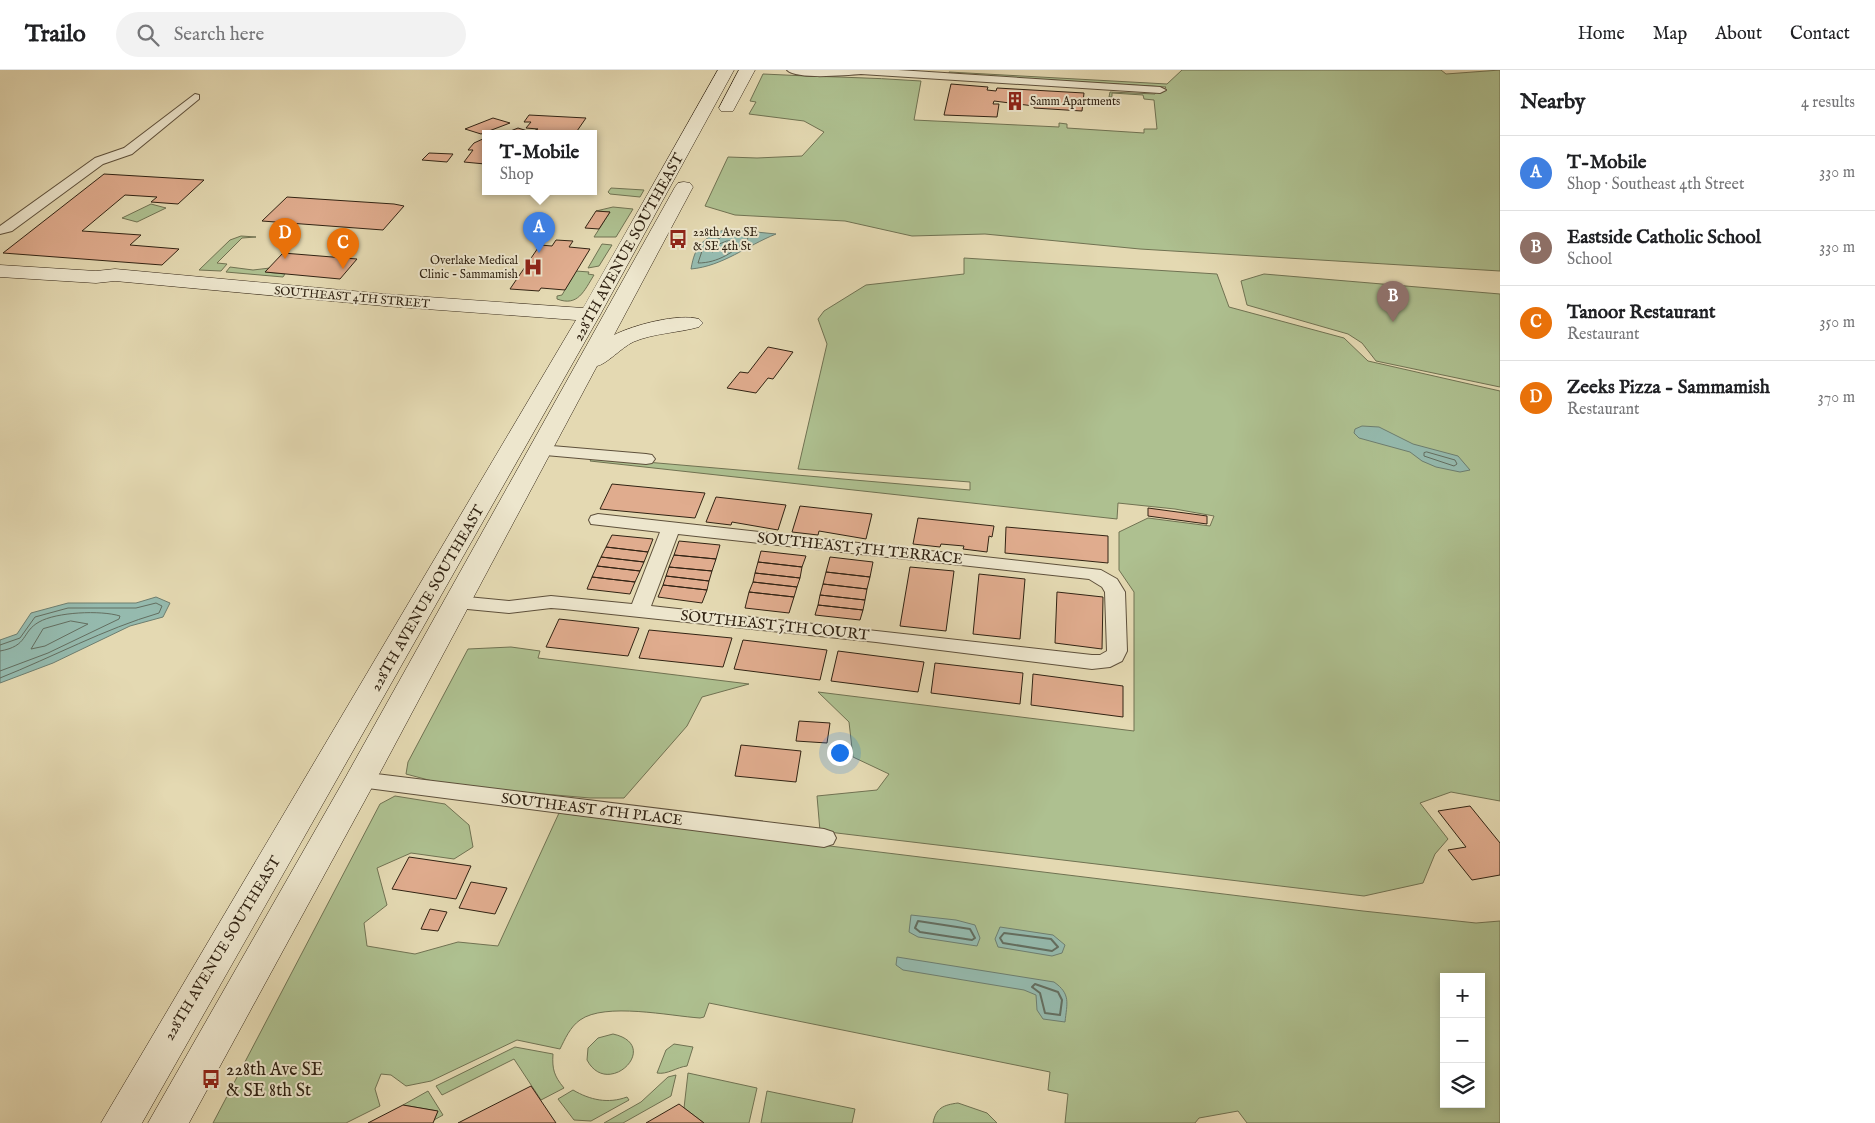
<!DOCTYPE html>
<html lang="en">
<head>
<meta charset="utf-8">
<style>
	:root { --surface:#fff; --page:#f2f2f2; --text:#202124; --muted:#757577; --line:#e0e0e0; --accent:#d93025 }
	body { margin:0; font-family:"IM FELL English",serif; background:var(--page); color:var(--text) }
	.controls { position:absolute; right:15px; bottom:15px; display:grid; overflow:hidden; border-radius:0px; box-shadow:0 2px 8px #0003 }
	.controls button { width:45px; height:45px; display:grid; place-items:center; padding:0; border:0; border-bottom:1px solid var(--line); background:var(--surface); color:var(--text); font:25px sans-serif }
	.you { position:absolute; left:839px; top:682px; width:18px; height:18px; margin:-12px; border:4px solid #fff; border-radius:50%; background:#1a73e8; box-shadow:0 0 0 8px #1a73e833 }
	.badge { display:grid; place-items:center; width:32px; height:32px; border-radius:50%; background:var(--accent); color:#fff; font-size:16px; font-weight:700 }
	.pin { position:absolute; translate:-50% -41px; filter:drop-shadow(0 1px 2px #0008) }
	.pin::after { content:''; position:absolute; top:26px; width:18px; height:15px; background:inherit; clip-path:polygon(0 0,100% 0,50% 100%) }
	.popup { position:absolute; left:482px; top:60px; width:115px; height:65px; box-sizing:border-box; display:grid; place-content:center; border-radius:0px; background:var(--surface); filter:drop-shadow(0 1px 4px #0005); font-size:16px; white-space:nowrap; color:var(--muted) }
	.popup b { font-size:19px; color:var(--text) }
	.popup::after { content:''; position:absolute; left:50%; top:100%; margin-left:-10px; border:10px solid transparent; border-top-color:var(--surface) }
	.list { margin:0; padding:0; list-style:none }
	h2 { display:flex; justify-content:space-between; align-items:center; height:65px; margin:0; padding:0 20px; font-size:21px }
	h2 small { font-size:16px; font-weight:400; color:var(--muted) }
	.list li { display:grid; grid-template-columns:32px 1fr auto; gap:15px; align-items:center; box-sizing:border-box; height:75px; padding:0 20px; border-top:1px solid var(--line) }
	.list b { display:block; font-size:19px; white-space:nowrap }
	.list p { margin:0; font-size:16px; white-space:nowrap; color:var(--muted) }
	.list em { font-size:16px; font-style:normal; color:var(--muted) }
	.icon { flex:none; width:28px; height:28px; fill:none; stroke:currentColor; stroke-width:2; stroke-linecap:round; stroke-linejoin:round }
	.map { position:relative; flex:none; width:1500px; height:1053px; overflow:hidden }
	header { display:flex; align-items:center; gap:30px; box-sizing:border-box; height:70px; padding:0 25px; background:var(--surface); border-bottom:1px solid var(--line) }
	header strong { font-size:24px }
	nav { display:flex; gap:28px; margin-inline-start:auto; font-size:18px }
	.search { width:350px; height:45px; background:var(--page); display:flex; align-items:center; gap:12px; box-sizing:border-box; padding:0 18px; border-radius:28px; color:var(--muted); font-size:19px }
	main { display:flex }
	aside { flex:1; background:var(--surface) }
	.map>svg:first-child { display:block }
</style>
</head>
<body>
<header>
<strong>Trailo</strong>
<div class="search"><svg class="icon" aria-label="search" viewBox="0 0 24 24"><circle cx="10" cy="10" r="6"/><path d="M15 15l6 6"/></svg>Search here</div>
<nav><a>Home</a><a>Map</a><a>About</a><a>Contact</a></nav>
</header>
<main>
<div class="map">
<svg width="1500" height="1053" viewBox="0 0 1500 1053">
	<rect width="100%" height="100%" fill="#e4d9b2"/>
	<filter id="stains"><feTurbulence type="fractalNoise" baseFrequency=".004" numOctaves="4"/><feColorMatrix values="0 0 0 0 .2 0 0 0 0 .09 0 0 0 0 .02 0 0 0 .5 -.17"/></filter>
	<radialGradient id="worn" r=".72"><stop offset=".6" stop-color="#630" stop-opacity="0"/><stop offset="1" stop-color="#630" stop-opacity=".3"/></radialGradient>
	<path fill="#aec090" stroke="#707252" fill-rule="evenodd" d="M1182,0H1441L1446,4L1500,0V201L1140,179L985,164L912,166L845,151L735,145L705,136L728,87L757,88L802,86L824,62L804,51L749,44L756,32L750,31L763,4C816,7 868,7 921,11L914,50L1059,57V53L1067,54V58L1144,63V59H1157L1154,30L1144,29L1143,25L1112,23V27H1109L1110,22L1155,24L1156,21L1162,22L1166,17L949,4V2L1167,14Z
		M611,118L644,120L640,127L610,124L608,122Z
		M151,134L166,138L137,152L122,148Z
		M613,137L633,139L616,167H594L610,142L596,141Z
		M241,166L256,167L242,168L217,193L227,194L221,201L199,200L230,170Z
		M602,174L612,175L599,196L588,198Z
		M964,188L1217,204L1229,237L1344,268L1368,291L1500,321V731L1451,722L1420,733L1448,769L1435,784L1423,813L1364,826L820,761L817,726L877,720L889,704L853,687L849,652L818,622L1134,661V522L1119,500V462L1148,448L1210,456L1214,446L1175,439L1118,433L1117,449L590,391L592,388L646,392L970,420V412L798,399L827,274L818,249L824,241L866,215L964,204Z
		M230,197L253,200L270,198L266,202L285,204L283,207L226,202Z
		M576,201L589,202L588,204L594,205C584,221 578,237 557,229V226L562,225Z
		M1264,204L1500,224V317L1376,291L1362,273L1348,264L1247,235L1241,211Z
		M511,577L540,581L538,588L749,614L702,627L687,656L624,728H590L451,716L406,704L408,692L468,579Z
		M395,726L445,734L469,755L473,777L454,789L411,783L377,798L387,835L364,853L367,876L415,884L458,872L498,876L559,743L1363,841L1476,853L1500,851V1053H1247L1238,1041L1199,1048L1195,1053H1065L1068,1024L1048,1020L1050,1002L709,933L704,947L700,948C670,946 605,932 580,950C570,957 565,969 560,979L517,970L431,1011L406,1016L391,1005L381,1004L375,1019L380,1036L346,1053H213L380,734ZM1444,907H1481V1034H1444Z
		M613,964C663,975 608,1030 587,990L588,978L598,968Z
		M674,974L693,977L687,996C677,997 667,1005 657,1003L666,980Z
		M515,977L553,984C552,999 554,1006 564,1018L541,1030L514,989L442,1025L436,1016Z
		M688,1003L757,1018L749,1053H704L684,1038Z
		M676,1005L671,1026L623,1053H604L641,1032L668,1007Z
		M573,1020C590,1030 608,1034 627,1027L629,1030L591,1051L574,1050L558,1029Z
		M428,1021L443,1045L434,1050L437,1041L403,1035Z
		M767,1021L855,1039L852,1053H761Z
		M958,1033L987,1043L997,1053H933C936,1038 943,1035 958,1033Z"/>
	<path fill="#95baae" stroke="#6d7e70" d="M726,159L776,164C746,176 723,196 691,199C695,175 703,168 726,159Z
		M1362,356L1379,357L1413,374L1458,386L1470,400L1460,402L1436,397L1422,391L1410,382L1359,368L1354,363L1355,359Z
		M156,527L170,533L163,547L130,556L53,593L0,613V570L17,564L31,543L68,533H136Z
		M911,845L956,850L975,855L980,868L977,876L918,867L909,862Z
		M1000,857L1053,865L1065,875L1062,883L1052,886L998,877L995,869Z
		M897,887L1054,912C1071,924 1067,933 1065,952L1043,949L1037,940L1036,925L1024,920L903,900L896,895Z"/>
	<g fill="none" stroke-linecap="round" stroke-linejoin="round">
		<path stroke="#636e60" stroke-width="1" d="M727,164L746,166L748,169C734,182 718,193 698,193L703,178Z
			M727,171H731L732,175L712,182L715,176Z
			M1427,382L1455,390L1457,394L1454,396L1424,386V383Z
			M71,551L88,554L45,576L31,579L43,559Z
			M0,575L20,568L35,547L68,538H136L156,533L162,536L159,543C104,559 53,587 0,608
			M0,581C29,576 21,562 39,552C56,542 101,540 120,546L119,549L48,583L0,601"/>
		<path stroke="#636e60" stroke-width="2" d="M918,851L970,859L975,868L972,870L920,862L915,858Z
			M1004,863L1051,869L1058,877L1052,881L1003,873L1000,868Z
			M1035,914L1058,922L1062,930L1060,945L1045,943L1040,923L1032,917Z"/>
	</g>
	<path fill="#e0ac8e" stroke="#312313" d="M951,14L988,17L987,20L996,21L997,18L1084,23L1082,41L1034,38V36L994,31L993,34H999L997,47L944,45Z
		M529,45L586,48L577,61H571L569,64H503L518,58L531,62L538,59L526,58L531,52H524Z
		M493,48L510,53L481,64L465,59Z
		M485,68V94L464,92L473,80H468L474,73Z
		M429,83L453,84L447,92L422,90Z
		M104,104L204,110L178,134L151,132L157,127L125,125L82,161L141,165L130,175L179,179L162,195L3,183Z
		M287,127L394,134L404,136L383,160L262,151Z
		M596,141L610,142L599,159L585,158Z
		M556,170L573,171L569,177L590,179L565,220L541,218L539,221L510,219L540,175L552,176Z
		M283,183L357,189L340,209L265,202Z
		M768,277L793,282L773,309L768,308L756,323L727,318L740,302L748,303Z
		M612,414L705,423L695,448L600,439Z
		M716,427L786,435L778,460L732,452L731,455L706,452Z
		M800,436L872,444L866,469L819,461L818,465L792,462Z
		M1148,438L1207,446V454L1148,446Z
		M918,448L994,456L992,467L989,466L987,482L963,479L964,476L941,474L940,477L913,474Z
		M1006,457L1108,466V493L1005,483Z
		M612,465L653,469L648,482L606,477Z
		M679,471L720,475L716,489L674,485Z
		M606,477L648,482L644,492L601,487Z
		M761,481L806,486L802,497L758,492Z
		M674,485L716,489L712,501L669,497Z
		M601,487L644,492L640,501L597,496Z
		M830,487L873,492L870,507L826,502Z
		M758,492L802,497L800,508L755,503Z
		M597,496L640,501L635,512L592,507Z
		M669,497L712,501L709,511L666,506Z
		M910,497L954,501L946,561L900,556Z
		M826,502L870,507L867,519L823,514Z
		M755,503L800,508L797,517L753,512Z
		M979,504L1025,509L1020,569L973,564Z
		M666,506L709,511L707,520L663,515Z
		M592,507L635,512L630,524L587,519Z
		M753,512L797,517L794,527L749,522Z
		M823,514L867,519L865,530L820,525Z
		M663,515L707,520L702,533L658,527Z
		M749,522L794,527L789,543L745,538Z
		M1057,522L1103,527L1102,579L1055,573Z
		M820,525L865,530L863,540L818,535Z
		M818,535L863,540L860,550L815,545Z
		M559,549L639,558L628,586L546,577Z
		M649,560L732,568L723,597L639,588Z
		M743,570L827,580L820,610L734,599Z
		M838,581L924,592L918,622L831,611Z
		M935,593L1023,603L1020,634L931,623Z
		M1033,604L1123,616V647L1031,635Z
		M799,651L830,653L827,673L796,671Z
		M741,675L801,681L796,712L735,706Z
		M1470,736L1500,773V805L1472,810L1448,780L1466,777L1438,741Z
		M409,787L471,796L456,829L392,819Z
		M471,812L507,818L495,844L459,838Z
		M430,839L447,842L438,861L421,859Z
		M531,1016L556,1053H458Z
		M679,1034L704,1053H646Z
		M403,1035L438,1041L433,1053H368Z"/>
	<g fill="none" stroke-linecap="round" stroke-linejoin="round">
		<g stroke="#5e503b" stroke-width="2">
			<path id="street" d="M787,0H898L1160,17L1166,20L1160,23L861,4C846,5 797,10 787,0Z
				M195,24L199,25V29L132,84L103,94L12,161L0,164V156L95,88L124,78Z
				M540,375L646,384L652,385L655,389L652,393L646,394L534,384L531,380L534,376Z
				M598,444L1101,500L1117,509L1125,522L1127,581L1122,591L1110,597L1092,599L876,572L564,539L551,538L509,543L457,538L450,536L447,532L450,528L457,526L509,531L551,526L632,534L660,462L591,454L589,450L591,446ZM678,464L1089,509L1102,517L1105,522L1107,581L1100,585H1092L651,536Z
				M360,702L824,759L833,762L836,768L833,774L824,777L352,716L348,710L352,704Z"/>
		</g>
		<g stroke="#312313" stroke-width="1">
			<path id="secondary" d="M718,0H734L600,245L142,1053H101L576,250L385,236L115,211L96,213L0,207V195L96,201L115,199L385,224L583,238Z
				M739,0H755L733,41H721L719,38Z
				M684,112L690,113L693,117L614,265C633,255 679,243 699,249L703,253L699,257C678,263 654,263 633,272C621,278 607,294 597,296L376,710L189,1053H148L344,710L675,117L678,113Z"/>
		</g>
		<use href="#street" fill="#ede6cd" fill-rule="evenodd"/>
		<use href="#secondary" fill="#ede6cd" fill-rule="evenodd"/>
	</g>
	<defs>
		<g id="building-bare" transform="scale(1.5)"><path d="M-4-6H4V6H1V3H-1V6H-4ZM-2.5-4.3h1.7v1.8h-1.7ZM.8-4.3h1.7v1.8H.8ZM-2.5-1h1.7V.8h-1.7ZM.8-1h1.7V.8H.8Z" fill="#8f2418" stroke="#ede6cd" stroke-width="2.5" paint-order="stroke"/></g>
		<g id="bus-bare" transform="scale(1.5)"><path d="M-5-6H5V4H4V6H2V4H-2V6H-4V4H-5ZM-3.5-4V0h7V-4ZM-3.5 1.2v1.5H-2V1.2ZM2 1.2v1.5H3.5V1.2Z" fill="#8f2418" stroke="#ede6cd" stroke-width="2.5" paint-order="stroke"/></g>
		<g id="hospital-bare" transform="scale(1.5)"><path d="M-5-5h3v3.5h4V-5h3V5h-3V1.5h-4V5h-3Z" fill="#8f2418" stroke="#ede6cd" stroke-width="2.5" paint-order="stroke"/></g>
	</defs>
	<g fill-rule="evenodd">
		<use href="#building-bare" x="1015" y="31"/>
		<use href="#bus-bare" x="678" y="169"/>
		<use href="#hospital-bare" x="533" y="197"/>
		<use href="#bus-bare" x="211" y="1009"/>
	</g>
	<g text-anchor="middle" stroke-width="4" stroke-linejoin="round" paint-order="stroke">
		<g font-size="12" fill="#312313" stroke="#ede6cd" text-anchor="start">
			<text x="1030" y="35">Samm Apartments</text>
			<text x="693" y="166">228th Ave SE<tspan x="693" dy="14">&amp; SE 4th St</tspan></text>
			<text x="518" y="194" text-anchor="end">Overlake Medical<tspan x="518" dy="14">Clinic - Sammamish</tspan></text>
		</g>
		<g font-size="12" fill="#312313" stroke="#ede6cd">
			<text transform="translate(352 227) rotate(5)" y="4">SOUTHEAST 4TH STREET</text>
		</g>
		<g font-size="15" fill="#312313" stroke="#ede6cd">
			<text transform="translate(628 177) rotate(-61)" y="5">228TH AVENUE SOUTHEAST</text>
			<text transform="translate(860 478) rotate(6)" y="5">SOUTHEAST 5TH TERRACE</text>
			<text transform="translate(427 528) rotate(-60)" y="5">228TH AVENUE SOUTHEAST</text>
			<text transform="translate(775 555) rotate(6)" y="5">SOUTHEAST 5TH COURT</text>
			<text transform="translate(592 739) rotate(7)" y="5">SOUTHEAST 6TH PLACE</text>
			<text transform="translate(222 878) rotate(-59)" y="5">228TH AVENUE SOUTHEAST</text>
		</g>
		<g font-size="18" fill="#312313" stroke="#ede6cd" text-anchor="start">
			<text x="226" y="1005">228th Ave SE<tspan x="226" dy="21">&amp; SE 8th St</tspan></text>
		</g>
	</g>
	<rect width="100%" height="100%" filter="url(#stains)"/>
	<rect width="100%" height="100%" fill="url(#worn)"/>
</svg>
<div class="controls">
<button>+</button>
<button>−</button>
<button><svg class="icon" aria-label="layers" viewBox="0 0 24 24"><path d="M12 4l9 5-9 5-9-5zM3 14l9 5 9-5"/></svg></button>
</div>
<div class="you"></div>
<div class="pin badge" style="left:539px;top:183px;background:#3f7fe0">A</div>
<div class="popup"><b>T-Mobile</b>Shop</div>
<div class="pin badge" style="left:1393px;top:252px;background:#8d6e63">B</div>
<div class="pin badge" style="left:343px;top:199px;background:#e8710a">C</div>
<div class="pin badge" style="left:285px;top:189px;background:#e8710a">D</div>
</div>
<aside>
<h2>Nearby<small>4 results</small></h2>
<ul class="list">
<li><span class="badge" style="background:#3f7fe0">A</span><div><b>T-Mobile</b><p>Shop · Southeast 4th Street</p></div><em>330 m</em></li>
<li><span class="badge" style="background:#8d6e63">B</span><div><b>Eastside Catholic School</b><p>School</p></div><em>330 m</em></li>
<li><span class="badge" style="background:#e8710a">C</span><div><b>Tanoor Restaurant</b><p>Restaurant</p></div><em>350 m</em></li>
<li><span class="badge" style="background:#e8710a">D</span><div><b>Zeeks Pizza - Sammamish</b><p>Restaurant</p></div><em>370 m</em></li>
</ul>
</aside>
</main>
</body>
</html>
